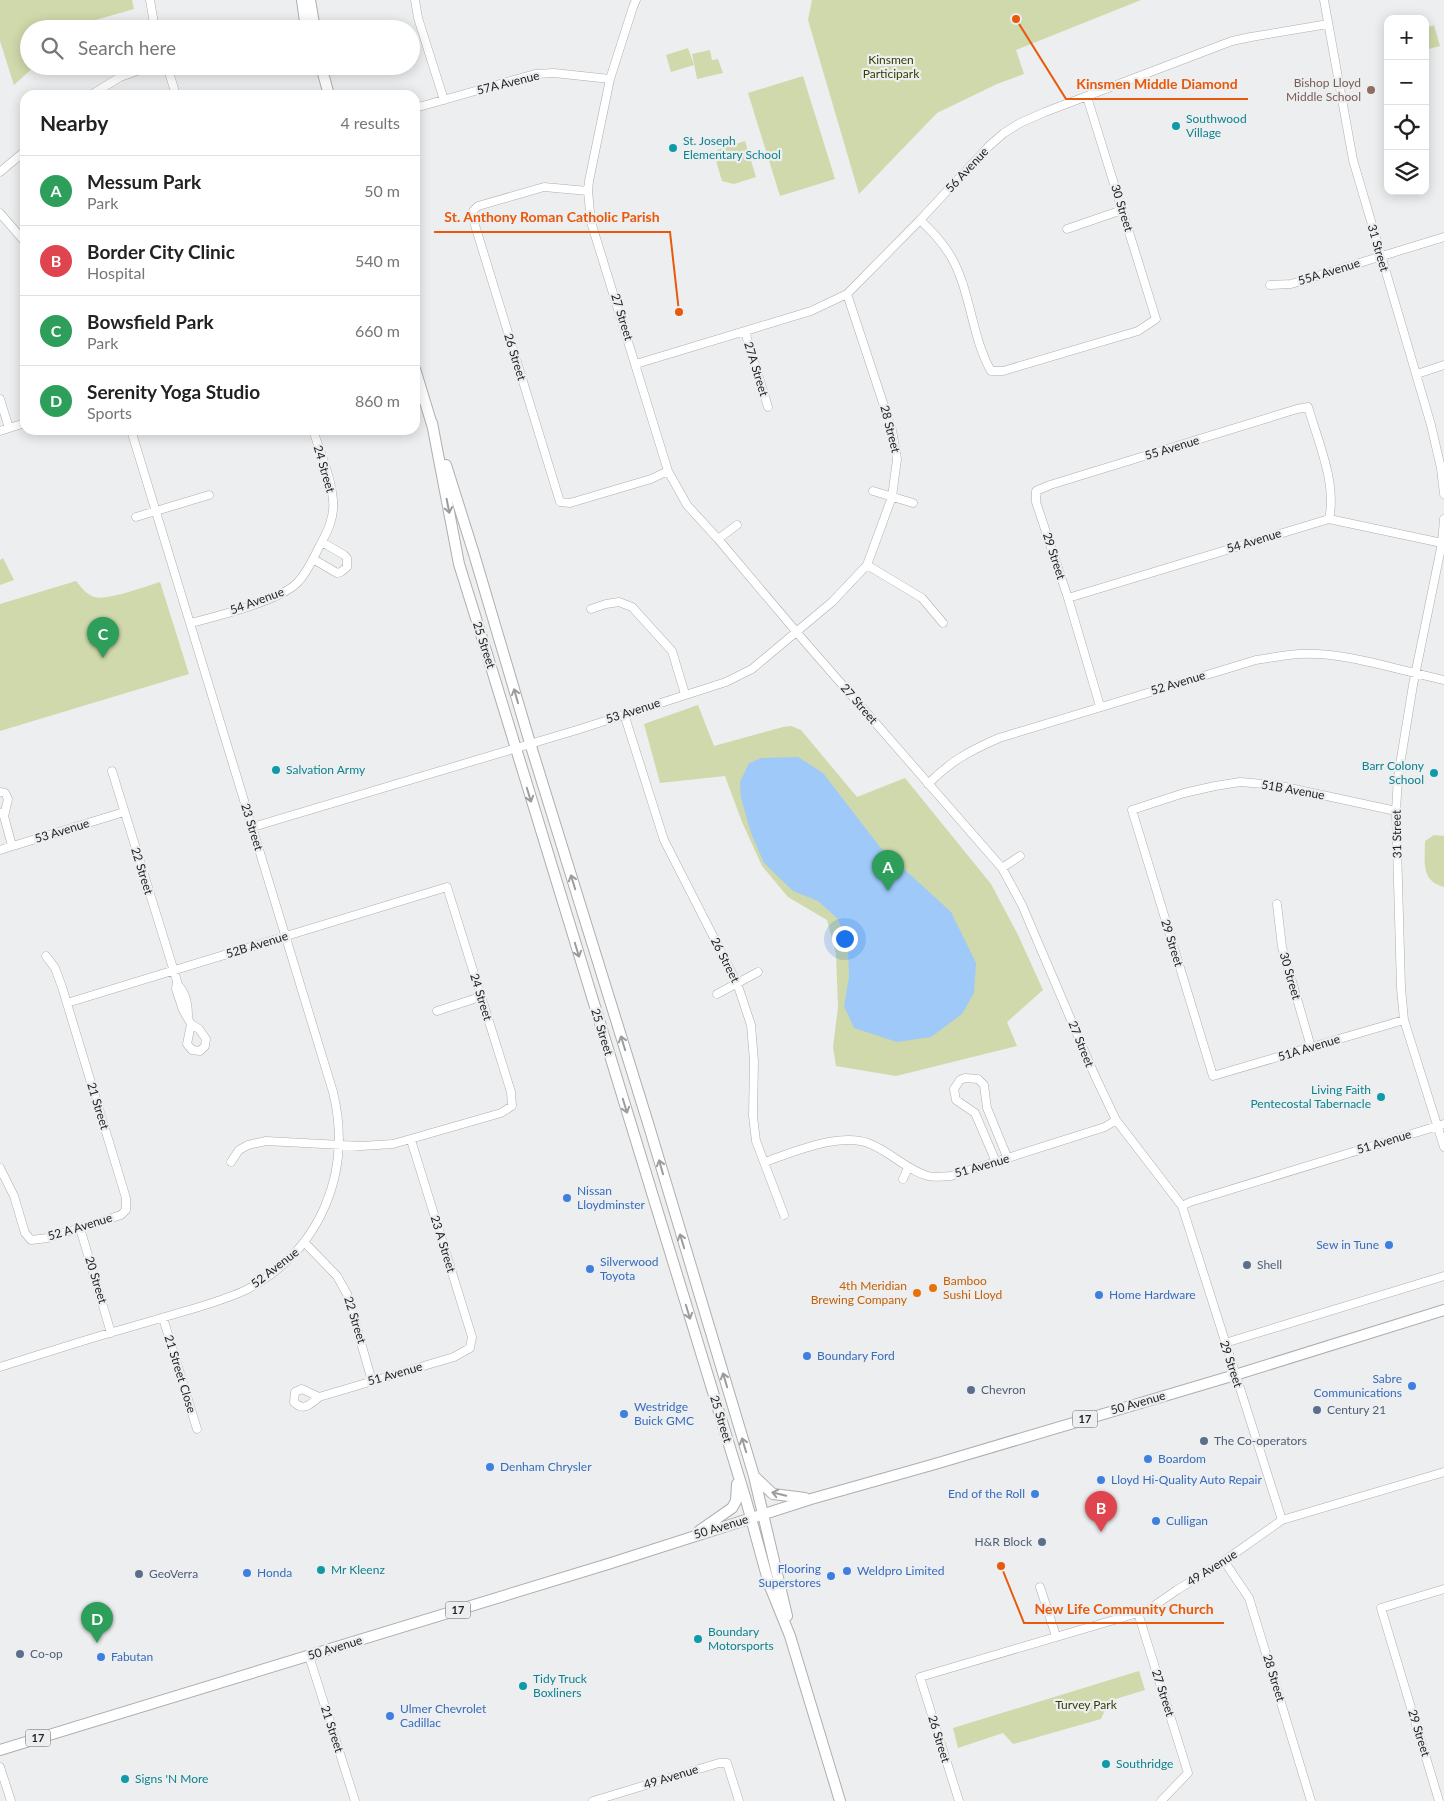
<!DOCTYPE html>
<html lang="en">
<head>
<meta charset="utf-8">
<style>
	:root { --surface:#fff; --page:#f2f2f2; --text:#222; --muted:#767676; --line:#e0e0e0; --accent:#a52677 }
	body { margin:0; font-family:Lato,sans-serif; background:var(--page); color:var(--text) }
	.controls { position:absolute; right:15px; top:15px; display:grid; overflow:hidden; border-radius:10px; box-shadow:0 2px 12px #0003 }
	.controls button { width:45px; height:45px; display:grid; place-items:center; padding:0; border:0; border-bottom:1px solid var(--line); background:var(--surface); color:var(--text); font:25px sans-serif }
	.you { position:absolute; left:844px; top:938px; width:18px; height:18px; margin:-12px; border:4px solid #fff; border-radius:50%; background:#1a73e8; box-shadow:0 0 0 8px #1a73e833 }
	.badge { display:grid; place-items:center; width:32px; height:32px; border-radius:50%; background:var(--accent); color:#fff; font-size:16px; font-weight:700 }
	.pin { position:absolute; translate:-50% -41px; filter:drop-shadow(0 1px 2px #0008) }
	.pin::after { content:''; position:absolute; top:26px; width:18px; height:15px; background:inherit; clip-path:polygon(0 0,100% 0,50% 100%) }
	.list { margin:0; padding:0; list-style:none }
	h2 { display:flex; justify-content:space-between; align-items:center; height:65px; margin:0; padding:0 20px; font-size:21px }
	h2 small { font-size:16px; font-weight:400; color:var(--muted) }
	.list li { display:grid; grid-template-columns:32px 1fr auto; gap:15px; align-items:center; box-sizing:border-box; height:70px; padding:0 20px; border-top:1px solid var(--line) }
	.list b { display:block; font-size:19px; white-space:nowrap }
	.list p { margin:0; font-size:16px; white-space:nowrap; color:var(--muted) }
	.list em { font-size:16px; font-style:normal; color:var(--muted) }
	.icon { flex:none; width:28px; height:28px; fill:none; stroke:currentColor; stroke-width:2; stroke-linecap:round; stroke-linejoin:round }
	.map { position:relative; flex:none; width:1444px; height:1801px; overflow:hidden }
	.search { position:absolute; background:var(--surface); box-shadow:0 2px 12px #0003; left:20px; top:20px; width:400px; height:55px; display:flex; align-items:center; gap:12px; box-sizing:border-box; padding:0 18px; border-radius:28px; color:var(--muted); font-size:19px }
	.panel { position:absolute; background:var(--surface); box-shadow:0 2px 12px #0003; left:20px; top:90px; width:400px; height:345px; border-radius:15px }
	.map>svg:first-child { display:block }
</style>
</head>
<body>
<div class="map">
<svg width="1444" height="1801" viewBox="0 0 1444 1801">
	<rect width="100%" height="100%" fill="#edeeef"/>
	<path fill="#d0d9ab" d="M0,0H132L134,9L85,23L78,29H29V66H35L14,85L0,41Z
		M812,0H1141L1016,50L1024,74L997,84L937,113L859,194L808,20Z
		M1434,25L1440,46L1429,49L1425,36V28Z
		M688,48L694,65L671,72L666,55Z
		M710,50L712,60L718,59L723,73L697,79L692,54Z
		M803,76L835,179L780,196L748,93Z
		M745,141L756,177L734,184L722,181L715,157L717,150Z
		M3,558L14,580L0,585V560Z
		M76,581C81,587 86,594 94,597C106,601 147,586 160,582L189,674L0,731V604Z
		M698,705L714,746L783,727L791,726L801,730L857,797L905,778L991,884L1018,935L1043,990L1007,1022L1017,1046L896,1076L836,1066L833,1047L838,1007L836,954L827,920L788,897L762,866L742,822L725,776L660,783L644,724Z
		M1434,835L1444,836V887C1420,881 1425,860 1425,841Z
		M1139,1671L1145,1690L1109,1701L1101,1719L1013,1744L1003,1733L958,1748L953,1728Z"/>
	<path fill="#9ec9f8" d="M798,757L823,773L880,847L951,912L976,963L974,993L962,1014L931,1037L897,1042L854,1028L844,1006L849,977L848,947L838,919L818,901L793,891L764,863L751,833L741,798L740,782L749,763L761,758Z"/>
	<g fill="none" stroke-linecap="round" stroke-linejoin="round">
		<g stroke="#aeaeaf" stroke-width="9">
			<path id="minor" d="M150,0L155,29
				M415,0L418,18L444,100
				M636,0L633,7L610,79L589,181L588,191L591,222L668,471L687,505L718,539L805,642L1002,868L1022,905L1095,1076L1116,1120L1182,1206L1282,1520
				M1324,0L1353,160L1431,425L1441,468L1444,494
				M167,66L176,95
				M91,95L120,77L151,66
				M415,108L535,74L554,73L610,79
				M0,172L25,151
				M588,191L544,187L478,206L473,211L474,222L560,502L570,503L651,479L668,471
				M0,213L25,242
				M920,220C931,230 942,242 950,255C971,290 971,336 991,371H1003L1138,331L1156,319L1087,97
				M1067,229L1122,210
				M1270,285L1291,284L1444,237
				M745,332L768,407
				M636,364L811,311L847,294L920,220L989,146L1004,133L1020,123L1045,112L1232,41L1251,37L1328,24
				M1417,374L1444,365
				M0,399L9,428
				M0,431L25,423
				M873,491L913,503
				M136,517L209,495
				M1444,519L1442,543L1413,685L1398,777L1396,811L1401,988L1404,1020L1444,1147
				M718,539L737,525
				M313,559L337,573L341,572L347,567V558L344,555L322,542
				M867,565L922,598L943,623
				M1068,598L1329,519L1442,543
				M591,609L606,604L619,602L632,607L672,651L685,694
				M191,623C217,616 279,601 297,583C307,573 313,559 319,547C327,533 335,517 333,500C331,477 320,452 313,430
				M1100,706L1068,598L1036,502V491L1050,485L1297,409L1308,407C1318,441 1337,484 1329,519
				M624,714L664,840L737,983L751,1025L754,1061L753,1116L756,1141L784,1215
				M112,771L177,981L176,989L183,1010L191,1024
				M928,784C951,761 969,751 999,738L1256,660C1270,658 1284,655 1299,654C1348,652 1396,670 1444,680
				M0,792L5,793L8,799L4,816L0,813
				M1396,811L1276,785L1240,782L1215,786L1184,793L1132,810L1213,1076L1404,1020
				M4,816L12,846
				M253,827L580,729L726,682L752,669L832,602L867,565L892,497L897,459L892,430L847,294
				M0,850L124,812
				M1002,868L1020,856
				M1277,904L1282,947L1311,1047
				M177,984C186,992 188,1005 188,1016
				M717,994L758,972
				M67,1003L447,887L511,1092L512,1106L501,1113L393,1144L361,1146L266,1141L248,1145L239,1150L231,1162
				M437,1011L480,997
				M191,1024L199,1029L206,1039L205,1046L200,1051L192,1050L187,1044Z
				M764,1162C792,1153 838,1132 868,1143C890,1151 906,1170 928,1176C935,1178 944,1176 951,1176L1105,1127L1116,1120
				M996,1162L975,1113L956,1100L954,1089L960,1080L965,1078L978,1079L984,1085L987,1108L1008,1159
				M0,1168L14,1196L25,1233L31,1240L48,1238L121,1215L126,1210V1198L62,987L55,968L46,956
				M903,1179L908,1168
				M1182,1206L1190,1202L1444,1124
				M80,1228L111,1333
				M305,1243L337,1276L347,1294L372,1381
				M163,1318L197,1429
				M1225,1343L1444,1276
				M0,1367C42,1354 84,1340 127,1328C151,1321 175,1314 199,1307C215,1302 231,1297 246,1290C320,1251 353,1173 333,1092L131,430
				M319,1397L302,1389L295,1392L294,1402C303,1412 311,1404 319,1397L454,1357L470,1348L472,1337L411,1140
				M1224,1561L1249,1598L1311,1801
				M1040,1587L1056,1636
				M1138,1613L1188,1773L1161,1801
				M309,1656L355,1801
				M0,1767L11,1801
				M593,1801L719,1763H727L739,1801
				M959,1801L920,1677L1148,1610L1177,1590L1224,1561L1282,1520L1444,1472
				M1439,1801L1381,1608L1444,1589"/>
		</g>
		<g stroke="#aeaeaf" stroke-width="12">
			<path id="major" d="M302,0L306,29
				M310,0L315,29
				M321,66L329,95
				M415,369L433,428
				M432,423L459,564L484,644L746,1500L769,1584L790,1636L840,1801
				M446,465L474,554L530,743L648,1123L754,1476L787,1616
				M756,1478L773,1494L805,1498
				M699,1531L732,1508L736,1501L737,1484
				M0,1750L608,1564L811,1499L935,1464L1235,1375L1444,1310"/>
		</g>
		<use href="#minor" stroke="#fff" stroke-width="8"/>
		<use href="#major" stroke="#fff" stroke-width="10"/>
	</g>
	<defs><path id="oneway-shaft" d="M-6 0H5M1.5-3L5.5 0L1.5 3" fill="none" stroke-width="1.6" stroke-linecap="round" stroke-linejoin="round" transform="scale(1.25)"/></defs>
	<g stroke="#9c9c9c">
		<use href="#oneway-shaft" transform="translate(448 506) rotate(79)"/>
		<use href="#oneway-shaft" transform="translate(516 696) rotate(-106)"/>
		<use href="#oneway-shaft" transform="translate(529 795) rotate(73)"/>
		<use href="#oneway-shaft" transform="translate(573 882) rotate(-107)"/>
		<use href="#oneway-shaft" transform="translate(577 950) rotate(73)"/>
		<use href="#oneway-shaft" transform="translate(623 1043) rotate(-107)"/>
		<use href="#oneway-shaft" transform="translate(625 1106) rotate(73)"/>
		<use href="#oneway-shaft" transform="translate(661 1167) rotate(-106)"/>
		<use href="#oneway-shaft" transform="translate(682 1241) rotate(-107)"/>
		<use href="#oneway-shaft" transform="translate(688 1312) rotate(73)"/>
		<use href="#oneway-shaft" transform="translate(725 1380) rotate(-107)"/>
		<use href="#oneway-shaft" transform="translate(744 1445) rotate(-107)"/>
		<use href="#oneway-shaft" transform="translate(779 1494) rotate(-166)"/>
	</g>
	<circle fill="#8d6e63" stroke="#edeeef" stroke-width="2" cx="1371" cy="90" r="5"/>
	<g fill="#0f9aa8" stroke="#edeeef" stroke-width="2">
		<circle cx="1176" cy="126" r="5"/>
		<circle cx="673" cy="148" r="5"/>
		<circle cx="276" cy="770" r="5"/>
		<circle cx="1434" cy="773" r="5"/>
		<circle cx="1381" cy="1097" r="5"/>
		<circle cx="321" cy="1570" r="5"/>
		<circle cx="698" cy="1639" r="5"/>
		<circle cx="523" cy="1686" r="5"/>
		<circle cx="1106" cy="1764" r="5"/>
		<circle cx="125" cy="1779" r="5"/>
	</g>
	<g fill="#3f7fe0" stroke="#edeeef" stroke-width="2">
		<circle cx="567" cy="1198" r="5"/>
		<circle cx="1389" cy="1245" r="5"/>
		<circle cx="590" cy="1269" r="5"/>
		<circle cx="1099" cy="1295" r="5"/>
		<circle cx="807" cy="1356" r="5"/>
		<circle cx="1412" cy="1386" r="5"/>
		<circle cx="624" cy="1414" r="5"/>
		<circle cx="1148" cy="1459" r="5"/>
		<circle cx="490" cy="1467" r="5"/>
		<circle cx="1101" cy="1480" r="5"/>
		<circle cx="1035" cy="1494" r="5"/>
		<circle cx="1156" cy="1521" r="5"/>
		<circle cx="847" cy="1571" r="5"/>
		<circle cx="247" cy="1573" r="5"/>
		<circle cx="831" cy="1576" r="5"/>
		<circle cx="101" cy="1657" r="5"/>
		<circle cx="390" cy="1716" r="5"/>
	</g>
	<g fill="#5c6f8a" stroke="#edeeef" stroke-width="2">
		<circle cx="1247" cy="1265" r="5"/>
		<circle cx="971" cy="1390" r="5"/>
		<circle cx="1317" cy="1410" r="5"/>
		<circle cx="1204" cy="1441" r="5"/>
		<circle cx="1042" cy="1542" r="5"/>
		<circle cx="139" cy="1574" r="5"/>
		<circle cx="20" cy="1654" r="5"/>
	</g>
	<g fill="#e8710a" stroke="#edeeef" stroke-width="2">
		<circle cx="933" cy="1288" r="5"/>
		<circle cx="917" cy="1293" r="5"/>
	</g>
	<g text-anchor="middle" stroke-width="4.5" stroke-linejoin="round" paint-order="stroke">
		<g fill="#edeeef" stroke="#606161" stroke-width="1">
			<rect x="1072.5" y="1410.5" width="25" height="17" rx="4"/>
			<rect x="445.5" y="1601.5" width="25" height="17" rx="4"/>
			<rect x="25.5" y="1729.5" width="25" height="17" rx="4"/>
		</g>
		<g font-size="11" font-weight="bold" fill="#232424">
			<text x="1085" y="1423">17</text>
			<text x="458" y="1614">17</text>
			<text x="38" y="1742">17</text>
		</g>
		<g font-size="12" fill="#363d01" stroke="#edeeef">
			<text x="891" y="64">Kinsmen<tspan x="891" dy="14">Participark</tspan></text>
			<text x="1086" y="1709">Turvey Park</text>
		</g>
		<g font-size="12" fill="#232424" stroke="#edeeef">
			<text transform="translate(508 83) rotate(-14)" y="4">57A Avenue</text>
			<text transform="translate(967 170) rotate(-47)" y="4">56 Avenue</text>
			<text transform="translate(1122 208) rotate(73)" y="4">30 Street</text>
			<text transform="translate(1378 248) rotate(74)" y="4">31 Street</text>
			<text transform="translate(1329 272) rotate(-17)" y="4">55A Avenue</text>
			<text transform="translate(622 317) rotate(73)" y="4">27 Street</text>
			<text transform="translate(515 357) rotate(73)" y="4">26 Street</text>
			<text transform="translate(756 369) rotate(73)" y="4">27A Street</text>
			<text transform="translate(890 429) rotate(76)" y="4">28 Street</text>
			<text transform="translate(1172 448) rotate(-17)" y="4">55 Avenue</text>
			<text transform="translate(324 469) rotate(74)" y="4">24 Street</text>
			<text transform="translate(1254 541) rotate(-17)" y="4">54 Avenue</text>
			<text transform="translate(1054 556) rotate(72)" y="4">29 Street</text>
			<text transform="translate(257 601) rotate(-20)" y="4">54 Avenue</text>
			<text transform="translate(484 645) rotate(72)" y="4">25 Street</text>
			<text transform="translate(1178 683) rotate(-17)" y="4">52 Avenue</text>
			<text transform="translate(859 704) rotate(49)" y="4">27 Street</text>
			<text transform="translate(633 711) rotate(-18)" y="4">53 Avenue</text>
			<text transform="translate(1293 790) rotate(10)" y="4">51B Avenue</text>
			<text transform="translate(252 827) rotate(73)" y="4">23 Street</text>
			<text transform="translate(62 831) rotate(-17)" y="4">53 Avenue</text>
			<text transform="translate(1397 834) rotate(-91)" y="4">31 Street</text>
			<text transform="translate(142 871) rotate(73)" y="4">22 Street</text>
			<text transform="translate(1172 943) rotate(73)" y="4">29 Street</text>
			<text transform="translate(257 945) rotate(-17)" y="4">52B Avenue</text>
			<text transform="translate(725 960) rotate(63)" y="4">26 Street</text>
			<text transform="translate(1290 976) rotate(74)" y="4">30 Street</text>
			<text transform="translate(481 997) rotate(73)" y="4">24 Street</text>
			<text transform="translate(602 1032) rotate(73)" y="4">25 Street</text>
			<text transform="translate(1081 1044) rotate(68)" y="4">27 Street</text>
			<text transform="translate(1309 1048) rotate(-17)" y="4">51A Avenue</text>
			<text transform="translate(98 1106) rotate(73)" y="4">21 Street</text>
			<text transform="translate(1384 1142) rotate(-17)" y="4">51 Avenue</text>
			<text transform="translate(982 1166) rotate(-16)" y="4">51 Avenue</text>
			<text transform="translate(80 1227) rotate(-17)" y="4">52 A Avenue</text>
			<text transform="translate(443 1244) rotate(73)" y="4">23 A Street</text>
			<text transform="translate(275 1268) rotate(-38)" y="4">52 Avenue</text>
			<text transform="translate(96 1280) rotate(73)" y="4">20 Street</text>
			<text transform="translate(355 1320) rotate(73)" y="4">22 Street</text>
			<text transform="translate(1231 1364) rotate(72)" y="4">29 Street</text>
			<text transform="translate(180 1374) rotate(73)" y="4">21 Street Close</text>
			<text transform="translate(395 1374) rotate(-16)" y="4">51 Avenue</text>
			<text transform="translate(1138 1403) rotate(-16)" y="4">50 Avenue</text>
			<text transform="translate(721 1419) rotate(73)" y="4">25 Street</text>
			<text transform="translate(721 1527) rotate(-17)" y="4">50 Avenue</text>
			<text transform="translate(1212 1568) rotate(-32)" y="4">49 Avenue</text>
			<text transform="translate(335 1648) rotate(-17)" y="4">50 Avenue</text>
			<text transform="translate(1274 1678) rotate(73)" y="4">28 Street</text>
			<text transform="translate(1163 1693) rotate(72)" y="4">27 Street</text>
			<text transform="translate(332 1729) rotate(72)" y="4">21 Street</text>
			<text transform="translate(1419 1733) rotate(73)" y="4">29 Street</text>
			<text transform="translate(939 1739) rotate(73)" y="4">26 Street</text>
			<text transform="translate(671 1777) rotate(-17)" y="4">49 Avenue</text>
		</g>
		<g font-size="12" fill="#785e54" stroke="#edeeef" text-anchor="end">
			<text x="1361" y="87">Bishop Lloyd<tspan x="1361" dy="14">Middle School</tspan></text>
		</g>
		<g font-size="12" fill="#0d838f" stroke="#edeeef" text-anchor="start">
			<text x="1186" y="123">Southwood<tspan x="1186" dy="14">Village</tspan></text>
			<text x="683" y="145">St. Joseph<tspan x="683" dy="14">Elementary School</tspan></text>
			<text x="1424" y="770" text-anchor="end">Barr Colony<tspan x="1424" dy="14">School</tspan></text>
			<text x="286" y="774">Salvation Army</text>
			<text x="1371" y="1094" text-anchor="end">Living Faith<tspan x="1371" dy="14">Pentecostal Tabernacle</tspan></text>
			<text x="331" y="1574">Mr Kleenz</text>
			<text x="708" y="1636">Boundary<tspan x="708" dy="14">Motorsports</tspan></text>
			<text x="533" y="1683">Tidy Truck<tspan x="533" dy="14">Boxliners</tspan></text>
			<text x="1116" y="1768">Southridge</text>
			<text x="135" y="1783">Signs 'N More</text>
		</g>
		<g font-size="12" fill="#366cbe" stroke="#edeeef" text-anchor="start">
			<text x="577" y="1195">Nissan<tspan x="577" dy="14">Lloydminster</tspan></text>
			<text x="1379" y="1249" text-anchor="end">Sew in Tune</text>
			<text x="600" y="1266">Silverwood<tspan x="600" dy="14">Toyota</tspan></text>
			<text x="1109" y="1299">Home Hardware</text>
			<text x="817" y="1360">Boundary Ford</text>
			<text x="1402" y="1383" text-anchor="end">Sabre<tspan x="1402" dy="14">Communications</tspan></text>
			<text x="634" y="1411">Westridge<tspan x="634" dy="14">Buick GMC</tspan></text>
			<text x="1158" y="1463">Boardom</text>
			<text x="500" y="1471">Denham Chrysler</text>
			<text x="1111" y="1484">Lloyd Hi-Quality Auto Repair</text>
			<text x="1025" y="1498" text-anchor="end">End of the Roll</text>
			<text x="1166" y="1525">Culligan</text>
			<text x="821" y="1573" text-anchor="end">Flooring<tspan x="821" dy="14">Superstores</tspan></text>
			<text x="857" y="1575">Weldpro Limited</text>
			<text x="257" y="1577">Honda</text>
			<text x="111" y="1661">Fabutan</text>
			<text x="400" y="1713">Ulmer Chevrolet<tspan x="400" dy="14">Cadillac</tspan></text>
		</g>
		<g font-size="12" fill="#4e5e75" stroke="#edeeef" text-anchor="start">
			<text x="1257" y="1269">Shell</text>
			<text x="981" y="1394">Chevron</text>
			<text x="1327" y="1414">Century 21</text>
			<text x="1214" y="1445">The Co-operators</text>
			<text x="1032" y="1546" text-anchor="end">H&amp;R Block</text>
			<text x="149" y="1578">GeoVerra</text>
			<text x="30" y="1658">Co-op</text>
		</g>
		<g font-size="12" fill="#c56008" stroke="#edeeef" text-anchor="start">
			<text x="943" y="1285">Bamboo<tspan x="943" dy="14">Sushi Lloyd</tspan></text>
			<text x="907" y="1290" text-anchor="end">4th Meridian<tspan x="907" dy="14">Brewing Company</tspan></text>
		</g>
	</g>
	<path fill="none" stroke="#e8590c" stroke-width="2" d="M1016 19L1066 99H1248M679 312L670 232H434M1001 1566L1024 1623H1224"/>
	<g fill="#e8590c" stroke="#edeeef" stroke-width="2">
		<circle cx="1016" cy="19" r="5"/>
		<circle cx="679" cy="312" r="5"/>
		<circle cx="1001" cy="1566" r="5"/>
	</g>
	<g font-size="14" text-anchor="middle" font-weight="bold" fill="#e8590c" stroke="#edeeef" stroke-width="4.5" stroke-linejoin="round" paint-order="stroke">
		<text x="1157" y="89">Kinsmen Middle Diamond</text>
		<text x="552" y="222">St. Anthony Roman Catholic Parish</text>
		<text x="1124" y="1614">New Life Community Church</text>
	</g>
</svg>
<div class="controls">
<button>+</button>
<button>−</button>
<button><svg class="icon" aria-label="locate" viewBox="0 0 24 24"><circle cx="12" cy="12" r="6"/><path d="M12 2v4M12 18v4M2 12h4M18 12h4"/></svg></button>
<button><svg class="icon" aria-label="layers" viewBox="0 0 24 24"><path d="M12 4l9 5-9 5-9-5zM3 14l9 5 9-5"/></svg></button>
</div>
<div class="you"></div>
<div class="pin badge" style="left:888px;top:891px;background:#2e9e5b">A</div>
<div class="pin badge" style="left:1101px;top:1532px;background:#e0444e">B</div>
<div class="pin badge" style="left:103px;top:658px;background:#2e9e5b">C</div>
<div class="pin badge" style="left:97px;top:1643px;background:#2e9e5b">D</div>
<div class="search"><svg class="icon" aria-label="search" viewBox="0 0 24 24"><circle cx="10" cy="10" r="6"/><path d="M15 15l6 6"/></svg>Search here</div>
<section class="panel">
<h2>Nearby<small>4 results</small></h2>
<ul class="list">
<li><span class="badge" style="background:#2e9e5b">A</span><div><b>Messum Park</b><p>Park</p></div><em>50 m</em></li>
<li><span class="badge" style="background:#e0444e">B</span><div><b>Border City Clinic</b><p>Hospital</p></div><em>540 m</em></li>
<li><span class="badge" style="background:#2e9e5b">C</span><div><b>Bowsfield Park</b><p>Park</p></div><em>660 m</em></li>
<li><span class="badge" style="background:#2e9e5b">D</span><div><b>Serenity Yoga Studio</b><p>Sports</p></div><em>860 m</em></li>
</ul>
</section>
</div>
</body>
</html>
